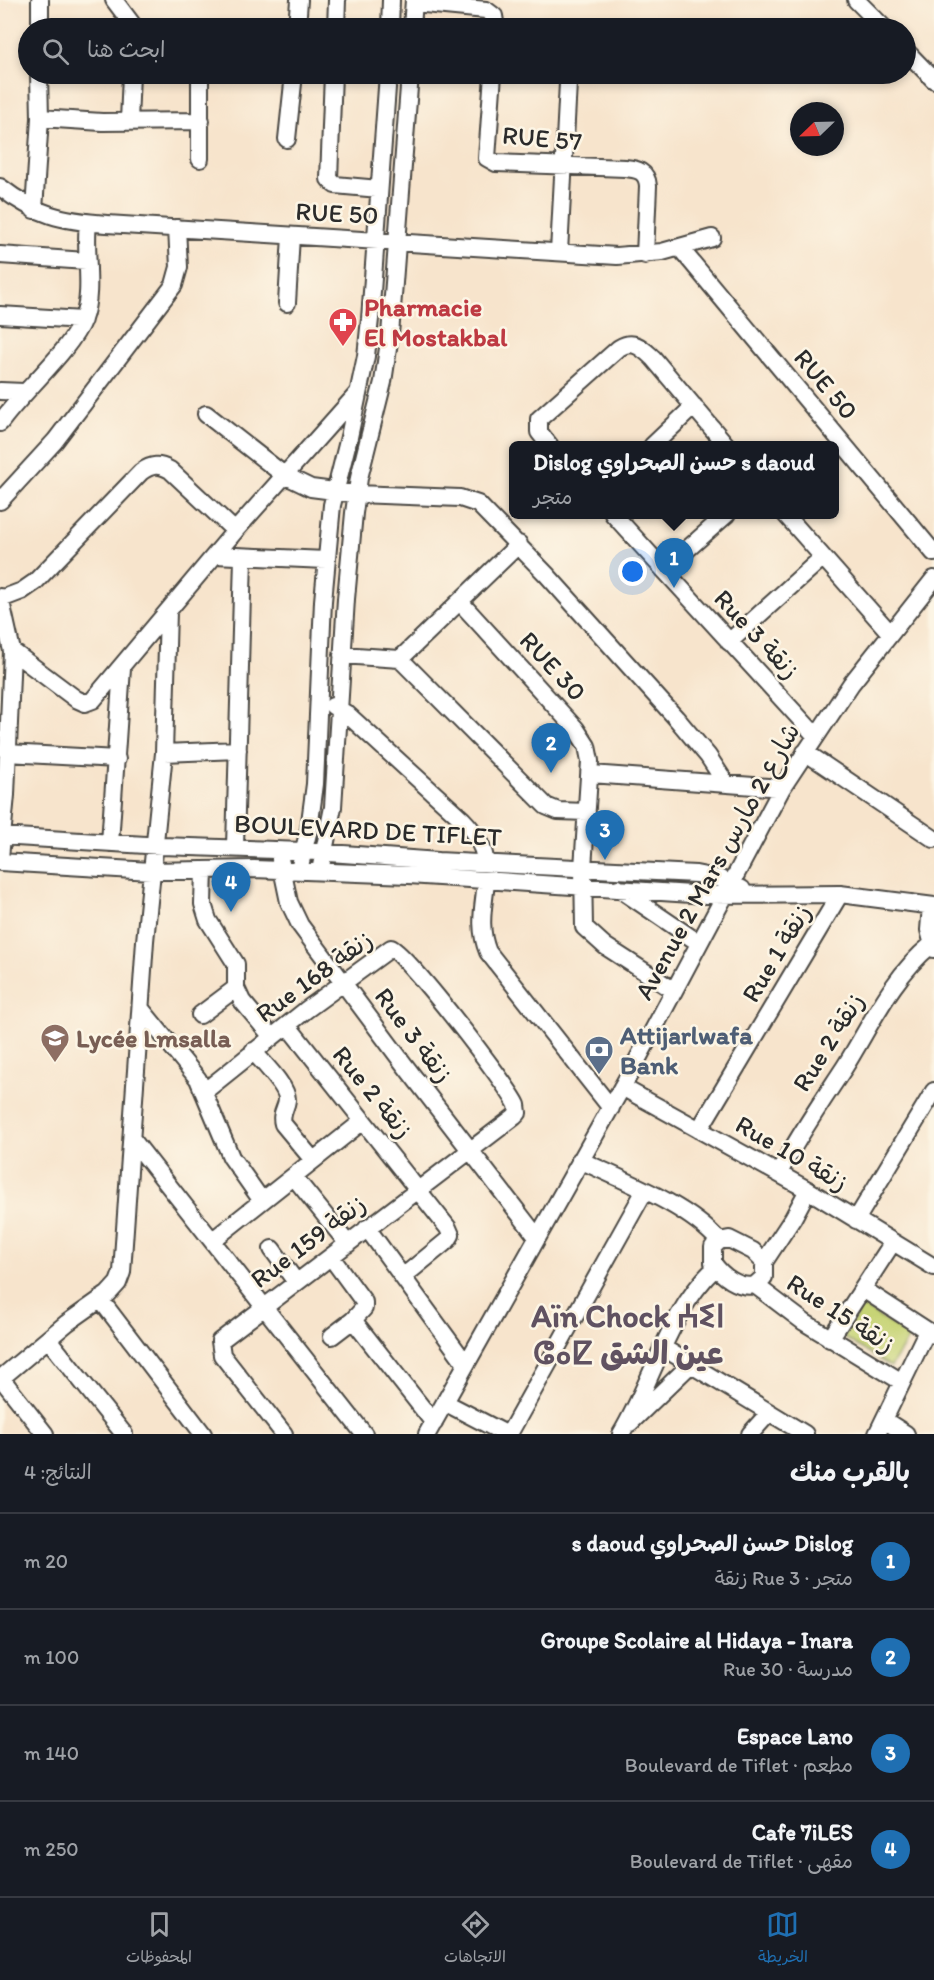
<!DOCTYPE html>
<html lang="ar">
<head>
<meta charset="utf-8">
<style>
	:root { --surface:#171b24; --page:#20242c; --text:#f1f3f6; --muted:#9ea1a6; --line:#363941; --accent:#1f6fb2 }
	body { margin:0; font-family:Itim,"Playpen Sans Arabic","Noto Sans Tifinagh",sans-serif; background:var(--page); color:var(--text); direction:rtl }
	.compass { position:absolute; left:790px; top:102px; width:54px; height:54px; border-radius:50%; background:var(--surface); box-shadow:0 3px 9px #0003; rotate:247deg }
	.you { position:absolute; left:633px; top:572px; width:21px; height:21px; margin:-15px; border:4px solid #fff; border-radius:50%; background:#1a73e8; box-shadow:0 0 0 9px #1a73e833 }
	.badge { display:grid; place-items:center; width:39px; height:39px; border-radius:50%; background:var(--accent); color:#fff; font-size:20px; font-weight:700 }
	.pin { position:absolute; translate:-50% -50px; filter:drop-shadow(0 2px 3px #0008) }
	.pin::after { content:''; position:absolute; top:32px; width:21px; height:18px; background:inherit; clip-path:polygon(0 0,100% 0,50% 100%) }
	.popup { position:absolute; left:509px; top:441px; width:330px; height:78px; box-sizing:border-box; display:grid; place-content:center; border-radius:9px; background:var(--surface); filter:drop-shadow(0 2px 4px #0005); font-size:20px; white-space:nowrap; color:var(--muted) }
	.popup b { font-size:22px; color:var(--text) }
	.popup::after { content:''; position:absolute; left:50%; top:100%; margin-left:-12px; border:12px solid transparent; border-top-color:var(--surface) }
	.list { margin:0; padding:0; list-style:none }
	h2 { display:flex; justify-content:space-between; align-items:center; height:78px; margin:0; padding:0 24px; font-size:26px }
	h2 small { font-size:20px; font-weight:400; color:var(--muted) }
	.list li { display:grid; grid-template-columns:39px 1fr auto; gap:18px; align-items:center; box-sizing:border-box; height:96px; padding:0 24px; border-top:2px solid var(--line) }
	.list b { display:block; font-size:22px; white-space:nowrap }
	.list p { margin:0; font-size:20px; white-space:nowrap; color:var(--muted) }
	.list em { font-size:20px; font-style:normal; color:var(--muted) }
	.icon { flex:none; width:33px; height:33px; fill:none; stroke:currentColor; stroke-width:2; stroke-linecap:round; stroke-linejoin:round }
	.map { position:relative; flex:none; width:934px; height:1434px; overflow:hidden; direction:ltr }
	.search { position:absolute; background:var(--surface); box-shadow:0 3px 9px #0003; left:18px; right:18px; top:18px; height:66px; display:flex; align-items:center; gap:15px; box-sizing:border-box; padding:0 21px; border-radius:33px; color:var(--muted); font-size:22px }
	.sheet { height:462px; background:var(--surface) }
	nav { display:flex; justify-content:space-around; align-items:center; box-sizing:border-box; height:84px; border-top:2px solid var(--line); background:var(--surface); font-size:16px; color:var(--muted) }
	nav a { display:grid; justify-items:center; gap:3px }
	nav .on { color:var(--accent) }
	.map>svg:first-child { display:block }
</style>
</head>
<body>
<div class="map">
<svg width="934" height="1434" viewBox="0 0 934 1434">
	<rect width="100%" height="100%" fill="#fcf5e5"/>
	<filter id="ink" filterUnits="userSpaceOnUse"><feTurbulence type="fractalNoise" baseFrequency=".0167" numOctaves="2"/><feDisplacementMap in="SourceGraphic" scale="12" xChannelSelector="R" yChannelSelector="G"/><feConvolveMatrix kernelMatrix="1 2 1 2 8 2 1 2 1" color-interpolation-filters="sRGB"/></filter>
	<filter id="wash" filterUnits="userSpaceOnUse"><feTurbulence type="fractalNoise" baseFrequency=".008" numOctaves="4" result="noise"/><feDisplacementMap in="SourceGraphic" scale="24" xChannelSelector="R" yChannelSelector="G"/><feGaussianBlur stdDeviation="1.35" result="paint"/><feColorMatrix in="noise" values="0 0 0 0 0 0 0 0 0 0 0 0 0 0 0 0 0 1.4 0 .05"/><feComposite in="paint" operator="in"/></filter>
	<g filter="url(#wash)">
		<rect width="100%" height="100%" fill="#f7e4cc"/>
		<path fill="#c7d476" stroke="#798050" stroke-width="1.5" d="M862,1306L910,1336L891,1367L843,1337Z"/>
	</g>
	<g filter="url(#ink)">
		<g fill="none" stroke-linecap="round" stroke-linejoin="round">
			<g stroke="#4a4743" stroke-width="20">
				<path id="minor" d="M114,0L135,28
					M856,0L884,28
					M414,3L486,10L494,16L496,28
					M40,28V0
					M297,28L299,0
					M336,28L337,0
					M390,28L391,0
					M412,28L414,0
					M906,51L934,80
					M333,74L329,179L335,185L379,189
					M493,74L487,158L496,163L625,168C637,169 647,171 648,186L645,255
					M40,118L102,122L201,121
					M129,121L131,74
					M287,139L294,74
					M200,159V74
					M0,187C36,215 63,221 107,224L617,256L662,252L712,238
					M34,210L40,118L39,74
					M680,248L934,553
					M559,252L568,83
					M0,255L86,261
					M287,303L291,236
					M0,315L83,320
					M0,391L24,392
					M206,414L284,475L311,488L357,494L460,498L478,504L547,575L676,718L708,756L725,782
					M0,423C21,393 71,350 83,319C94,290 84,253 88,223
					M550,446L539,432V419L619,348C634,339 642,348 653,358L727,446
					M652,446L694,406
					M0,501L55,441L174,285L179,267L177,228
					M613,514L815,735
					M785,514L890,633
					M215,555L326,560
					M664,570L727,514
					M0,597L12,651L6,795L0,858
					M1,599L22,591L35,582L141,472C152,464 159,464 170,470L235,531
					M460,602L576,729L587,746L590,761L583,868L584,927L605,946L673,990
					M729,642L822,558
					M12,651L76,699L85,703L93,700L235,531L357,394
					M342,655L400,659
					M400,659L546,806L558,811L587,812
					M400,659L519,544
					M333,706L347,714L463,820C510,867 468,904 488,952L611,1108
					M805,752L934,839
					M7,753L117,759
					M164,753L238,750
					M591,774L782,788
					M0,836L162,846L303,851L438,861L696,874L721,879L742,889
					M110,843L122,668
					M235,847L243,558
					M280,859L289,902L300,925L403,1063L537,1237
					M0,862L151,871L254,869L409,875L706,895L840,894L934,906
					M204,870L203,904L208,920L236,964V988L242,1001L272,1037
					M299,870L309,829L315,784L323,601L332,505L349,437L366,356L370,319L388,74
					M320,871L333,807L346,599L354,513L359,478L383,382L390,335L410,74
					M618,888L699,943
					M931,906L929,930L934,949
					M142,1010L198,1079L231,1157L262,1201
					M200,1015L236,988
					M287,1025L448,1228L451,1235L448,1240L404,1276
					M253,1051C262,1062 288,1087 287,1100C286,1109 280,1114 283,1124L313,1160
					M622,1087L808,1190L934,1267
					M205,1091L306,1010L391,948C406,953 508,1085 517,1105L518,1113L514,1117L220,1341L222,1355L284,1434
					M699,1130L840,894
					M132,1139L364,1434
					M580,1160C624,1181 688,1205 719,1241
					M779,1173C798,1136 821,1103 844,1068C871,1025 891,978 931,945
					M294,1177L348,1244
					M856,1220L934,1091
					M367,1228L466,1364
					M729,1239L753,1251L764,1262V1277L755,1285C739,1289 722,1276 713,1263V1247L719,1241Z
					M213,1240L363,1121
					M272,1249L296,1282
					M331,1257L364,1302V1308L353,1320L434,1423
					M764,1262L793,1218L808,1190
					M755,1285L804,1322L902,1382
					M863,1289L934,1335
					M100,1299L203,1434
					M332,1336L353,1320
					M48,1339L124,1434
					M830,1339L893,1242
					M662,1347L805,1434
					M1,1378L45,1434
					M0,1379L67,1323L108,1294L118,1283L122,1272L145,941L164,753L168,611
					M446,1403L506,1434
					M884,1420L906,1434
					M630,1423L690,1365
					M427,1434L634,1066L782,788L851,684L934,579
					M509,1434L644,1192
					M621,1434C654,1379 668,1312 716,1267
					M750,1434L769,1413
					M877,1434L927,1331"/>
			</g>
			<use href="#minor" stroke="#fff" stroke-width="16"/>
		</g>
	</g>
	<defs>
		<g id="pharmacy-pin" transform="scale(1.5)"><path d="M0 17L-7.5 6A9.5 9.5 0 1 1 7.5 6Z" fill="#e0444e" stroke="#fcf5e5"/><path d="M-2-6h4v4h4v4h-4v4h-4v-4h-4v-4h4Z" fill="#fff"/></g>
		<g id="school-pin" transform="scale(1.5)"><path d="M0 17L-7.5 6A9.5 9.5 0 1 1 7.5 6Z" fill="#8d6e63" stroke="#fcf5e5"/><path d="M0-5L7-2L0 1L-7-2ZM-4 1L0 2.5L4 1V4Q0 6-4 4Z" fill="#fff"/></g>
		<g id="bank-pin" transform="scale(1.5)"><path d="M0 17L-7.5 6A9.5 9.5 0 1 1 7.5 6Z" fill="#5c6f8a" stroke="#fcf5e5"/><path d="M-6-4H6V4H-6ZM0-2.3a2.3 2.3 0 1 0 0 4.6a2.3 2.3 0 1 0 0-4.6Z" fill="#fff"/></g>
	</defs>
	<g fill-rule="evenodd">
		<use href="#pharmacy-pin" x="343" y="322"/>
		<use href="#school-pin" x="55" y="1038"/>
		<use href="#bank-pin" x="599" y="1050"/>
	</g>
	<g text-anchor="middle" stroke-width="5" stroke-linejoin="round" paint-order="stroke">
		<g font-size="26" fill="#2b2b2b" stroke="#fcf5e5">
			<text transform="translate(542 138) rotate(5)" y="9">RUE 57</text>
			<text transform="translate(337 213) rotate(3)" y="9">RUE 50</text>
			<text transform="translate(826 384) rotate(50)" y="9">RUE 50</text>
			<text transform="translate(757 634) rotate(47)" y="9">Rue 3 زنقة</text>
			<text transform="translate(553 666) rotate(47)" y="9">RUE 30</text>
			<text transform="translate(368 830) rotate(3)" y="9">BOULEVARD DE TIFLET</text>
			<text transform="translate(717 861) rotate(-61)" y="9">Avenue 2 Mars شارع 2 مارس</text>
			<text transform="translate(776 953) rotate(-59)" y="9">Rue 1 زنقة</text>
			<text transform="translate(314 976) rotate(-36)" y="9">Rue 168 زنقة</text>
			<text transform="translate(414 1035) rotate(53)" y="9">Rue 3 زنقة</text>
			<text transform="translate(828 1042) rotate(-58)" y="9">Rue 2 زنقة</text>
			<text transform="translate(373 1092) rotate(51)" y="9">Rue 2 زنقة</text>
			<text transform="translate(792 1153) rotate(30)" y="9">Rue 10 زنقة</text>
			<text transform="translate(308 1241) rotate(-37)" y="9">Rue 159 زنقة</text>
			<text transform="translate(841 1313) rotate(33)" y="9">Rue 15 زنقة</text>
		</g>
		<g font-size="26" font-weight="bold" fill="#be3a42" stroke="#fcf5e5" text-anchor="start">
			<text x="364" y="316">Pharmacie<tspan x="364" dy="30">El Mostakbal</tspan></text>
		</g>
		<g font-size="26" font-weight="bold" fill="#4e5e75" stroke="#fcf5e5" text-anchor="start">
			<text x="620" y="1044">Attijarlwafa<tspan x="620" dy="30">Bank</tspan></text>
		</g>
		<g font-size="26" font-weight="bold" fill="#785e54" stroke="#fcf5e5" text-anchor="start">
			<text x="76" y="1047">Lycée Lmsalla</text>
		</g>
		<g font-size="32" font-weight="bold" fill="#605261" stroke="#fcf5e5">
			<text x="628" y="1327">Aïn Chock ⵄⵉⵏ<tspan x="628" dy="37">ⵛⴰⵇ عين الشق</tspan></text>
		</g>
	</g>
</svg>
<svg class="compass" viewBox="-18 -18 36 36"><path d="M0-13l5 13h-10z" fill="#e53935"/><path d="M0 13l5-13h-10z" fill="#9ea1a6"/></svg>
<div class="you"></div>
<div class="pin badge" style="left:674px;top:588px">1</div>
<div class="popup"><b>Dislog حسن الصحراوي s daoud</b>متجر</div>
<div class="pin badge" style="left:551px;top:773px">2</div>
<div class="pin badge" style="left:605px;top:860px">3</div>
<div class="pin badge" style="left:231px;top:912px">4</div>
<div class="search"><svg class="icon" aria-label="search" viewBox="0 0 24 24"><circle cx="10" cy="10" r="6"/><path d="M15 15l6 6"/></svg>ابحث هنا</div>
</div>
<section class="sheet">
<h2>بالقرب منك<small>النتائج: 4</small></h2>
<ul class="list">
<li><span class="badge">1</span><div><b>Dislog حسن الصحراوي s daoud</b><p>متجر · Rue 3 زنقة</p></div><em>20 m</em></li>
<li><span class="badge">2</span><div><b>Groupe Scolaire al Hidaya - Inara</b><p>مدرسة · Rue 30</p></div><em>100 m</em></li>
<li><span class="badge">3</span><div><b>Espace Lano</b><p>مطعم · Boulevard de Tiflet</p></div><em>140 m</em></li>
<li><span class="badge">4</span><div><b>Cafe 7iLES</b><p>مقهى · Boulevard de Tiflet</p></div><em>250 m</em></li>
</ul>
</section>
<nav>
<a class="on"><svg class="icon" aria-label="map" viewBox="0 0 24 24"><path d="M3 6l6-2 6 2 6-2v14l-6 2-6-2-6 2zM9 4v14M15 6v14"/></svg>الخريطة</a>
<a><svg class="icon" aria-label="directions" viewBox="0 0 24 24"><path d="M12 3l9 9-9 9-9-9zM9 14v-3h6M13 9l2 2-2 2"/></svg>الاتجاهات</a>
<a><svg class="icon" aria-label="saved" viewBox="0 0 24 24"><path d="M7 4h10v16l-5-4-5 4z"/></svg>المحفوظات</a>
</nav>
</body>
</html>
